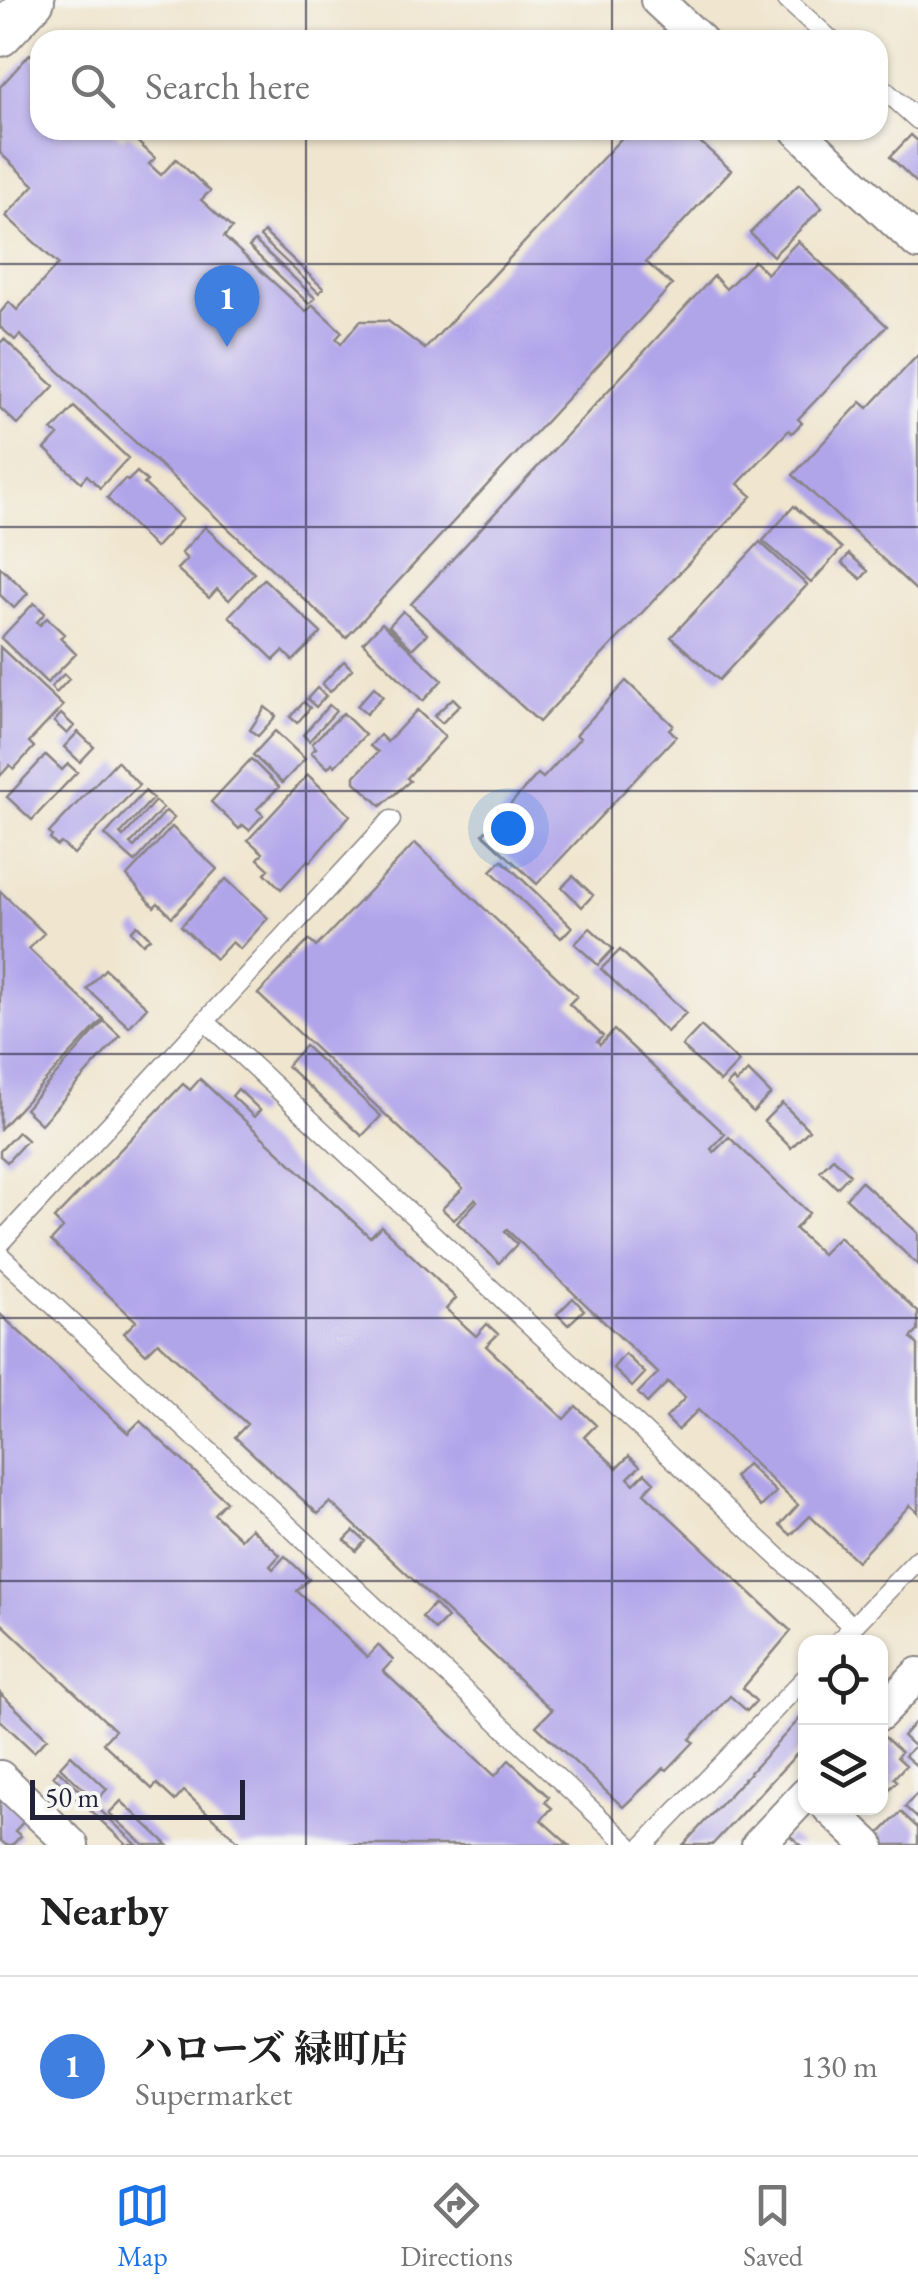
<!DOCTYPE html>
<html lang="en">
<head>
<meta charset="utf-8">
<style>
	:root { --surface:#fff; --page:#f6f6f6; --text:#222; --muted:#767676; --line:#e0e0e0; --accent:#1a73e8 }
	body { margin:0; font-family:"EB Garamond","Noto Serif JP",serif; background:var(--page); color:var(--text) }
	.controls { position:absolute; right:30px; bottom:30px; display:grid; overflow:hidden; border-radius:20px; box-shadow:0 2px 8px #0004 }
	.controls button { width:90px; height:90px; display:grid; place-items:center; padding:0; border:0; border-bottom:2px solid var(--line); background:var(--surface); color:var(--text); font:50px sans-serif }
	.scale { position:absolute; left:30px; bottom:25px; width:215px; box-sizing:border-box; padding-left:10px; border:5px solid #22223b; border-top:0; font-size:28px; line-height:35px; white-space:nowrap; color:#22223b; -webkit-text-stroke:8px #f6f6f2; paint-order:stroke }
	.you { position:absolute; left:508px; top:828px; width:35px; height:35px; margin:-25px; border:8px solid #fff; border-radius:50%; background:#1a73e8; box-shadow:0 0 0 15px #1a73e833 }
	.badge { display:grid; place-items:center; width:65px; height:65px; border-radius:50%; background:var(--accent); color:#fff; font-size:32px; font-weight:700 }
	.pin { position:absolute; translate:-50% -82px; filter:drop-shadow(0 2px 5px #0008) }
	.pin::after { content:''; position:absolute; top:52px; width:35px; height:30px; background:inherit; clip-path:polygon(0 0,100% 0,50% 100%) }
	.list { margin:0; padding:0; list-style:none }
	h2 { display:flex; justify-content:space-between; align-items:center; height:130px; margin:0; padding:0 40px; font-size:42px }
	h2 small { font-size:32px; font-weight:400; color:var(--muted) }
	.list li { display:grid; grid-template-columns:65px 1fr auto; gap:30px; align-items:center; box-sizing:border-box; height:180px; padding:0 40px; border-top:2px solid var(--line) }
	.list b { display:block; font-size:38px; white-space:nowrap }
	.list p { margin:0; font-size:32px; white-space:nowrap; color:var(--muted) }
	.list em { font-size:32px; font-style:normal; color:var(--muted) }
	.icon { flex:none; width:55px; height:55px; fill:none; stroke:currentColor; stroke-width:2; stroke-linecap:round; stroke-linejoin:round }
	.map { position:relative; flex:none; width:918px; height:1845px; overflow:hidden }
	.search { position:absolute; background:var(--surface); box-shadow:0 2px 8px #0004; left:30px; right:30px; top:30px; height:110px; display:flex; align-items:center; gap:25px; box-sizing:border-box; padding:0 35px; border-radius:30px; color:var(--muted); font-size:38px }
	.sheet { height:310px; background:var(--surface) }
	nav { display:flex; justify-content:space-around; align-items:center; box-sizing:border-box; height:140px; border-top:2px solid var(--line); background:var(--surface); font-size:28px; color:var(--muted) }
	nav a { display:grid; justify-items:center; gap:5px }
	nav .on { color:var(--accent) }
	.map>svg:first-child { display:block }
</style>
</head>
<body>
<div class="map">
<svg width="918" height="1845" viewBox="0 0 918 1845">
	<rect width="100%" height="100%" fill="#f6f6f2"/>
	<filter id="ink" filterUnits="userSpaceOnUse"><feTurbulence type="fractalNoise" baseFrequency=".01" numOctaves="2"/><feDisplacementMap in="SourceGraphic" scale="20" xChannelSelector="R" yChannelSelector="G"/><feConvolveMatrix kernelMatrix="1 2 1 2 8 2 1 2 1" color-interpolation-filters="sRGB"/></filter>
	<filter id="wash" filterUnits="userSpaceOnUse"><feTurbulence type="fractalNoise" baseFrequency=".0048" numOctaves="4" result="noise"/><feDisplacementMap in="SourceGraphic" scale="40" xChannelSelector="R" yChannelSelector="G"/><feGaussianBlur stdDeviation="2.25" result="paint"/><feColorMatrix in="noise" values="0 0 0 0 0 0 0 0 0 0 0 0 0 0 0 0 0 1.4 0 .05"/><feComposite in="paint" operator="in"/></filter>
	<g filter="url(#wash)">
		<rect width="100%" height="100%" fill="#f0e5ce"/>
		<g id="blocks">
			<path fill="#b1a5ea" d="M30,54L40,64V130H112L122,139L128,133L155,158L149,164L161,175L176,159L210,191L201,200L232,228L224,237L306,312L313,305L342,332L336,339L341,344L360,321H388L425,349L629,130H687L731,170L646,262L672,285L346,638L20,335L15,340L0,327V313L9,302L17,310L58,264L6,216L34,185L0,153V87Z
				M911,135L918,141V184L890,157Z
				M799,184L822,208L773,256L750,233Z
				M264,232L323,288L319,293L260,237Z
				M255,241L315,298L309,304L249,247Z
				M798,241L887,326L798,419L802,423L792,433L789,430L738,484L752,496L539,722L411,604L714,276L726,289L754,261L767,274Z
				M4,339L54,386L18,425L0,408V343Z
				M918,355V592L793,475L861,402L868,408Z
				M74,407L128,458L100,488L87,475L81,482L45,449L58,435L52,431Z
				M137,472L147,481L144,484L182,519L155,548L107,498L125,479L128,481Z
				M794,506L842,548L811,583L763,541Z
				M205,527L254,573L229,600L217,589L209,598L177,569L187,559L181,553Z
				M760,542L807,585L719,680L671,637Z
				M849,554L868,571L861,579L842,563Z
				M0,567L28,593L14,608L0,595Z
				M264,579L321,633L293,661L283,651L274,660L229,616Z
				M34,603L45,613L37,622L40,625L47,618L64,634L60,638L76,654L47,683L1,638Z
				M403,611L427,634L412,649L389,626Z
				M382,623L442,680L423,701L363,643Z
				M0,647L63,706L29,742L34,747L14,769L10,765L0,776Z
				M344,661L352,669L330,692L322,684Z
				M64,674L69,679L56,693L51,687Z
				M626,681L673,725L669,729L676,736L537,884L483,834L538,774L543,778L580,738L576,735Z
				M374,687L383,696L366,714L357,706Z
				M317,688L326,696L316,707L307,699Z
				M453,698L460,705L442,723L434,716Z
				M304,702L310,708L297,723L290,717Z
				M329,705L336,711L309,741L303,735Z
				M265,707L276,716L258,736L250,730Z
				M417,710L445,737L407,778L410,781L381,806L355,782V776L378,752L370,746L380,735L387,742Z
				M343,713L365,735L335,766L332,763L328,768L311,752L316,748L312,743Z
				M61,714L74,726L67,734L54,722Z
				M275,731L305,759L282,783L253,755Z
				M78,732L94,747L80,762L64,747Z
				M46,755L62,770L68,764L77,772L32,820L7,797Z
				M251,759L279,787L257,809L263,815L249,830L243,825L239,829L211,802Z
				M117,761L139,785L74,854L61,843L57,846L50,839L52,836L49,833Z
				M308,775L350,815L310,862L308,860L281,889L265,873L269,869L258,859L263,853L248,840Z
				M145,791L153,798L120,834L123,837L155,801L163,808L130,844L134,847L166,811L174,818L135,862L105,835Z
				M172,827L217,869L172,917L158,903L154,907L127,876Z
				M415,843L577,996L569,1004L603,1036L597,1042L600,1045L614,1030L725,1134L711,1149L714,1152L729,1137L809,1213L795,1229L822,1254L839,1237L918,1312V1331L911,1338L918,1345V1513L910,1505L857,1561L810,1516L791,1535L780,1525L798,1505L698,1410L678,1430L666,1418L685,1398L668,1382L647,1403L638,1393L658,1373L507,1230L505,1232L517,1244L499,1263L487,1251L457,1223L477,1201L475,1199L454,1220L442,1209L463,1188L258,994L309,940L316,947Z
				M502,860L572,927L561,938L491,871Z
				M573,876L593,895L582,907L562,887Z
				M226,879L268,918L240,949L232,942L216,959L181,926Z
				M0,891L44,933L29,949L103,1019L0,1129Z
				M137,925L150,938L143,944L131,931Z
				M590,928L613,949L598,965L575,944Z
				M620,950L686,1013L667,1032L601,969Z
				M105,969L147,1007L129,1027L87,989Z
				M104,1021L120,1036L41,1124L25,1109Z
				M701,1026L739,1062L720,1082L682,1046Z
				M305,1046L381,1116L362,1136L287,1066Z
				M748,1071L771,1094L753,1112L727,1085L733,1079L736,1083Z
				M200,1079L370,1237L381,1226L456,1298L446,1309L476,1336L487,1324L498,1334L486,1346L564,1419L576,1406L596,1425L584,1437L617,1468L629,1456L640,1466L628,1478L634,1484L645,1473L654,1482L644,1493L791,1631L743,1688L756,1701L747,1711L730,1696L690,1739L694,1742L667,1770L664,1768L623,1807L536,1726L552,1710L330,1502L318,1514L235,1437L247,1424L158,1342L146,1354L124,1333L136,1321L51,1241L63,1228L54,1219L183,1084L190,1090Z
				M238,1089L260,1110L254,1117L232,1096Z
				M782,1103L809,1130L791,1148L764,1121Z
				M18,1132L27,1140L7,1162L0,1156V1151Z
				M833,1158L850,1174L837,1188L820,1171Z
				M861,1181L918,1233V1265L846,1198Z
				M573,1298L584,1310L568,1325L557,1314Z
				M0,1314L128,1433L140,1421L226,1501L214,1514L241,1539L251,1528L280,1555L270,1566L273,1569L285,1556L309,1579L297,1591L367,1657L378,1645L393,1660L383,1671L495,1776L509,1760L549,1797L545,1802L552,1808L541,1820L569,1845H242L184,1791L175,1801L157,1784L152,1789L103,1743L115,1730L0,1622Z
				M625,1354L645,1373L632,1387L613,1368Z
				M747,1464L776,1492L761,1507L734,1477Z
				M354,1531L365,1541L356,1551L345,1540Z
				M434,1604L447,1618L435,1630L422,1617Z
				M0,1693L47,1738L34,1752L0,1720Z
				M806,1712V1744L712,1845H683Z
				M918,1719V1767L905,1756L914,1746L903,1736Z
				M880,1733L901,1752L897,1757L906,1765L894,1778L897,1781L880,1799Z
				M71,1755L107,1789L96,1801L60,1767Z
				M58,1770L137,1845H127L53,1776Z
				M918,1792V1819L905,1807Z
				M0,1794L26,1819L15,1831L21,1836L12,1845H6L0,1840Z
				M121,1801L168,1845H144L109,1813Z
				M901,1812L918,1828V1845H884L876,1837Z
				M789,1835L801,1845H780Z"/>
		</g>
	</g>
	<g filter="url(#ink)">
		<use href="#blocks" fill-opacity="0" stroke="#898484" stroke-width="2.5"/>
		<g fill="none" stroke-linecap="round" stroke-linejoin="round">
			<g stroke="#898484" stroke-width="21">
				<path id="service" d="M787,0L831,40
					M878,84L918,120
					M205,1021L853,1627
					M0,1243L391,820
					M0,1255L629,1845
					M838,1642L918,1559
					M644,1845L806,1677"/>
			</g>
			<g stroke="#898484" stroke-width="36">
				<path id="minor" d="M657,0L700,40
					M797,130L918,243
					M880,1714L918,1674
					M0,1777L72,1845
					M829,1808L868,1845
					M758,1845L806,1794"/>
			</g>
			<g stroke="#898484" stroke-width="46">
				<path id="tertiary" d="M0,35L33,0"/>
			</g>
			<use href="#service" stroke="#fff" stroke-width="18"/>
			<use href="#minor" stroke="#fff" stroke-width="32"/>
			<use href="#tertiary" stroke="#fff" stroke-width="42"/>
		</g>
	</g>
	<path fill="none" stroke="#22223b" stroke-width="2.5" stroke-opacity="0.55" d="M306,0V40M612,0V40M306,130V1845M612,130V1845M0,264H918M0,527H918M0,791H918M0,1054H918M0,1318H918M0,1581H918"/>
</svg>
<div class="controls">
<button><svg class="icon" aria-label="locate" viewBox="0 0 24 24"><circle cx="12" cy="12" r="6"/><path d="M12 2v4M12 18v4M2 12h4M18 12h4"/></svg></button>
<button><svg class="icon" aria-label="layers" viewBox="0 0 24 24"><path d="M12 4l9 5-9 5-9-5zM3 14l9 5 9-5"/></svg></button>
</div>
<div class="scale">50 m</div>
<div class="you"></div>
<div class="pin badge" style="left:227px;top:347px;background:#3f7fe0">1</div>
<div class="search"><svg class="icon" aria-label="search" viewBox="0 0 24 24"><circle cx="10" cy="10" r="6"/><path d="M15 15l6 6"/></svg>Search here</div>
</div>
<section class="sheet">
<h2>Nearby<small></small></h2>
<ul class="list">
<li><span class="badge" style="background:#3f7fe0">1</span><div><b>ハローズ 緑町店</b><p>Supermarket</p></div><em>130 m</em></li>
</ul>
</section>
<nav>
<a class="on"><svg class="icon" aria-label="map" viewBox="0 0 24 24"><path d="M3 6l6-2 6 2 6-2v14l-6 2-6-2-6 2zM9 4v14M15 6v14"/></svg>Map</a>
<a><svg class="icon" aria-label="directions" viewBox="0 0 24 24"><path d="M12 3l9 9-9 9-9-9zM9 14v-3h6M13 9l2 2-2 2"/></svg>Directions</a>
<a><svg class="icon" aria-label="saved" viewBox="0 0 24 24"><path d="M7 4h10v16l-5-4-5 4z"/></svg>Saved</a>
</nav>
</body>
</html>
